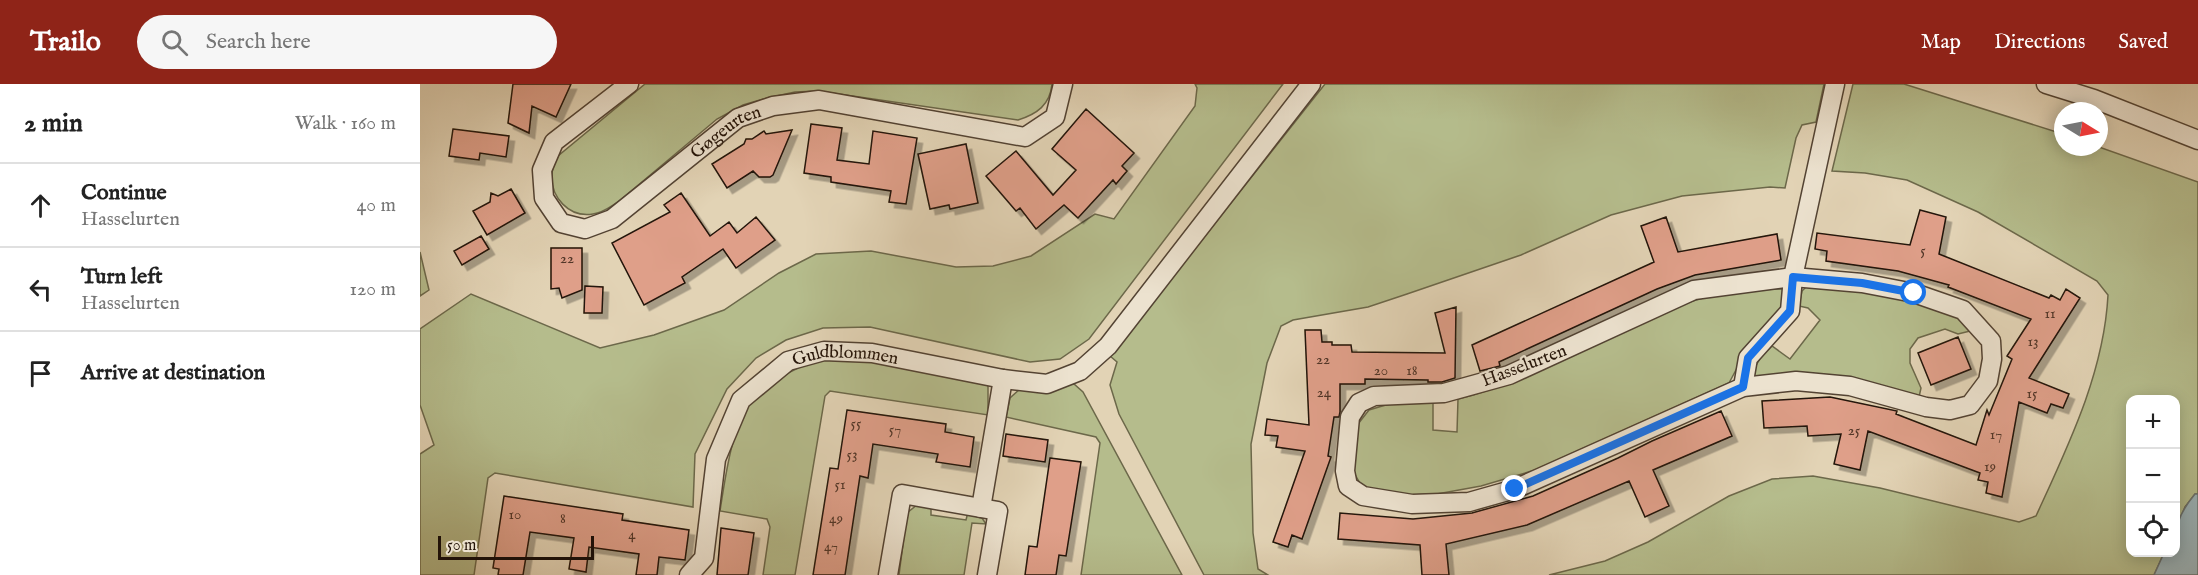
<!DOCTYPE html>
<html lang="en">
<head>
<meta charset="utf-8">
<style>
	:root { --surface:#fff; --page:#f6f6f6; --text:#222; --muted:#767676; --line:#e0e0e0; --accent:#8f2418 }
	body { margin:0; font-family:"IM FELL English",serif; background:var(--page); color:var(--text) }
	.controls { position:absolute; right:18px; bottom:18px; display:grid; overflow:hidden; border-radius:12px; box-shadow:0 3px 15px #0003 }
	.controls button { width:54px; height:54px; display:grid; place-items:center; padding:0; border:0; border-bottom:2px solid var(--line); background:var(--surface); color:var(--text); font:30px sans-serif }
	.compass { position:absolute; left:1634px; top:18px; width:54px; height:54px; border-radius:50%; background:var(--surface); box-shadow:0 3px 15px #0003; rotate:100deg }
	.scale { position:absolute; left:18px; bottom:15px; width:156px; box-sizing:border-box; padding-left:6px; border:3px solid #231308; border-top:0; font-size:16px; line-height:21px; white-space:nowrap; color:#231308; -webkit-text-stroke:4px #ece2cf; paint-order:stroke }
	.stop { position:absolute; width:18px; height:18px; margin:-14px; border:4px solid #1a73e8; border-radius:50%; background:#fff }
	.stop.end { background:#1a73e8; border-color:#fff; box-shadow:0 2px 6px #0008 }
	.list { margin:0; padding:0; list-style:none }
	h2 { display:flex; justify-content:space-between; align-items:center; height:78px; margin:0; padding:0 24px; font-size:26px }
	h2 small { font-size:20px; font-weight:400; color:var(--muted) }
	.list li { display:grid; grid-template-columns:39px 1fr auto; gap:18px; align-items:center; box-sizing:border-box; height:84px; padding:0 24px; border-top:2px solid var(--line) }
	.list b { display:block; font-size:22px; white-space:nowrap }
	.list p { margin:0; font-size:20px; white-space:nowrap; color:var(--muted) }
	.list em { font-size:20px; font-style:normal; color:var(--muted) }
	.icon { flex:none; width:33px; height:33px; fill:none; stroke:currentColor; stroke-width:2; stroke-linecap:round; stroke-linejoin:round }
	.map { position:relative; flex:none; width:1778px; height:491px; overflow:hidden }
	header { display:flex; align-items:center; gap:36px; box-sizing:border-box; height:84px; padding:0 30px; background:var(--accent); color:#fff }
	header strong { font-size:28px }
	nav { display:flex; gap:33px; margin-inline-start:auto; font-size:21px }
	.search { width:420px; height:54px; background:var(--page); display:flex; align-items:center; gap:15px; box-sizing:border-box; padding:0 21px; border-radius:33px; color:var(--muted); font-size:22px }
	main { display:flex }
	aside { flex:1; background:var(--surface) }
	.map>svg:first-child { display:block }
</style>
</head>
<body>
<header>
<strong>Trailo</strong>
<div class="search"><svg class="icon" aria-label="search" viewBox="0 0 24 24"><circle cx="10" cy="10" r="6"/><path d="M15 15l6 6"/></svg>Search here</div>
<nav><a>Map</a><a>Directions</a><a>Saved</a></nav>
</header>
<main>
<aside>
<h2>2 min<small>Walk · 160 m</small></h2>
<ul class="list">
<li><svg class="icon" aria-label="ahead" viewBox="0 0 24 24"><path d="M12 20V5M6 11l6-6 6 6"/></svg><div><b>Continue</b><p>Hasselurten</p></div><em>40 m</em></li>
<li><svg class="icon" aria-label="left" viewBox="0 0 24 24"><path d="M17 20v-9H6M10 6l-5 5 5 5"/></svg><div><b>Turn left</b><p>Hasselurten</p></div><em>120 m</em></li>
<li><svg class="icon" aria-label="arrive" viewBox="0 0 24 24"><path d="M6 21V4h12l-3 4 3 4H6"/></svg><div><b>Arrive at destination</b></div></li>
</ul>
</aside>
<div class="map">
<svg width="1778" height="491" viewBox="0 0 1778 491">
	<defs>
		<filter id="shadow"><feDropShadow dx="5.5" dy="5.5" stdDeviation="0" flood-color="#0004"/></filter>
	</defs>
	<rect width="100%" height="100%" fill="#e2d3b5"/>
	<filter id="stains"><feTurbulence type="fractalNoise" baseFrequency=".00333" numOctaves="4"/><feColorMatrix values="0 0 0 0 .2 0 0 0 0 .09 0 0 0 0 .02 0 0 0 .5 -.17"/></filter>
	<radialGradient id="worn" r=".72"><stop offset=".6" stop-color="#630" stop-opacity="0"/><stop offset="1" stop-color="#630" stop-opacity=".3"/></radialGradient>
	<path fill="#b5bc8c" stroke="#6c684a" stroke-width="1.5" d="M225,0H632C630,21 617,30 598,36L398,7L375,8L347,14L323,21L297,35L198,118C190,123 183,129 173,130C149,134 130,113 132,90C132,83 136,77 138,72Z
		M775,0H863L669,255L640,275L610,278L450,243L403,244L366,256L336,274L307,305L275,370L273,423L75,389L68,394L54,491H0V370L14,361L0,321V245L51,210L180,264L234,251L304,226L359,189L396,170L451,167L536,183L573,182L611,172L675,130L694,135L775,22L777,4Z
		M905,0H1404L1396,38L1382,41L1376,54L1365,104L1350,103L1262,112L1191,131L1101,171L987,210L948,223L873,236L861,242L847,279L831,360L833,449L838,485L848,491H784L699,330L690,301L697,278L690,272Z
		M1433,0H1484L1643,50V63H1679L1778,98V410H1775L1765,423L1756,444V316H1710V468L1744,469L1734,491H1129L1185,477L1228,458L1309,412L1352,395L1393,392L1460,404L1599,438L1616,432C1648,362 1684,289 1688,211L1677,197L1558,128L1487,96L1445,89L1412,87Z
		M0,168L9,206L0,212Z
		M1389,200L1450,205L1524,226L1545,238L1554,246L1538,250L1525,245L1498,254L1490,265V279L1501,304L1499,313L1335,293L1332,288L1342,271L1352,262L1370,275L1400,236L1388,224L1379,222L1382,207Z
		M1358,205H1363L1362,224L1331,258L1309,299L1115,386L1061,402L1017,410L988,411L952,406L941,401L933,387L938,340L949,326L969,320L1013,319V346L1037,348L1038,315C1122,295 1193,239 1276,216C1303,208 1330,206 1358,205Z
		M438,271L562,296L568,302V331L410,307L405,312L375,491H343L350,443L347,435L300,427C305,396 312,337 334,313C341,305 351,299 360,294C387,277 407,273 438,271Z
		M648,299L654,300L663,308L762,491H661L680,359L676,353L586,333L590,314L600,305Z
		M498,420L511,422V431L546,436L548,428L560,431L566,440L552,439L544,491H479L487,429Z"/>
	<path fill="#9bb4ba" stroke="#6b7473" stroke-width="1.5" d="M1775,410H1778V491H1734L1744,469L1756,468C1756,441 1757,432 1775,410Z"/>
	<path fill="#df9f89" stroke="#231308" stroke-width="1.5" filter="url(#shadow)" d="M93,0H151L136,33L112,22L109,49L88,39Z
		M666,25L714,69L702,82L707,87L696,100L693,96L658,134L644,121L616,145L600,124L596,127L566,92L596,67L633,111L656,86L632,65Z
		M391,40L422,44L417,76L449,80L453,47L497,54L486,120L469,118L471,107L411,98V93L384,89Z
		M33,45L89,52L86,73L60,69L59,76L29,72Z
		M372,46L353,91L350,93H339L333,87L307,104L292,80L324,60L326,55H332L344,47L346,50Z
		M546,60L558,119L530,125L529,121L510,125L498,70Z
		M91,105L105,129L67,151L53,127L70,118L71,109L78,112Z
		M261,109L290,152L309,138L317,149L336,133L355,156L316,184L303,165L262,193L265,199L224,221L192,159L250,128L244,121Z
		M1500,126L1526,133L1519,170L1629,214L1631,211L1640,216L1646,205L1660,214L1609,294L1649,310L1643,324L1631,320L1627,329L1599,318L1582,413L1566,409L1568,398L1558,396L1560,389L1448,347L1440,386L1414,380L1421,350L1388,352L1387,342L1344,344L1342,317L1410,313L1477,327L1476,330L1556,361L1567,326L1569,331L1592,275L1587,272L1611,235L1528,203L1529,201L1478,187L1406,177L1407,167L1395,165L1397,149L1490,161Z
		M1246,133L1258,168L1357,150L1361,176L1275,191L1237,205L1079,278L1080,282L1060,287L1052,261L1234,178L1221,142Z
		M61,152L69,165L42,181L34,167Z
		M131,164H162V206L142,214L139,204L131,205Z
		M165,202L183,203L182,229H164Z
		M1036,223L1035,294L1022,298H1008V296L945,295V300H920V328L919,333H914L908,372L911,373L882,455L872,451L868,463L853,458L885,367L856,363L858,352L845,351L847,335L889,341L885,246H901L902,258H912V261H931L932,268L1025,269L1015,229Z
		M1538,253L1551,285L1511,301L1498,269Z
		M427,326L526,340L525,348L554,353L550,383L516,378L518,370L453,360L448,394L440,392L425,491H393L410,384L418,385Z
		M1301,327L1312,352L1233,386L1249,422L1225,433L1209,397L1107,441L1026,460L1029,491H1002L1000,461L918,455L920,429L993,435L1052,429L1113,412L1198,374L1232,357Z
		M586,350L628,356L625,378L583,372Z
		M630,374L661,378L646,472L639,471L636,491H605L609,462L617,463Z
		M84,412L203,430L202,436L269,446L265,476L239,473L237,491H216L219,470L169,463L166,488L149,485L154,454L110,448L103,491H78L79,485L73,484Z
		M301,444L334,449L328,491H297Z"/>
	<g fill="none" stroke-linecap="round" stroke-linejoin="round">
		<g stroke="#534333" stroke-width="21">
			<g id="street">
				<path id="s1" d="M209,0L134,58L122,86L124,114L141,139L165,145L192,135L318,34L353,22L399,16L605,53L635,33L643,0"/>
				<path d="M1626,0L1674,15L1778,56"/>
				<path d="M1373,193L1442,199L1494,209L1543,226L1571,257L1572,275L1568,297L1550,321L1530,326L1506,323L1430,302L1376,297L1323,303L1095,405L1049,418L992,420L943,412L928,402L925,387L930,333L939,319L954,312L1024,309L1089,291L1274,206Z"/>
				<path d="M1323,303L1328,274L1370,227L1373,193L1415,0"/>
				<path d="M561,424L583,295"/>
				<path id="s2" d="M269,491L284,474L296,375L321,316L368,277L404,267L452,269L583,295L627,300L660,287L688,262L891,0"/>
				<path d="M468,491L482,410L578,427L567,491"/>
			</g>
		</g>
		<use href="#street" stroke="#ece2cf" stroke-width="18"/>
	</g>
	<g fill="none" stroke-linecap="round" stroke-linejoin="round">
		<path stroke="#1a73e8" stroke-width="8" d="M1095,405L1323,303L1328,274L1370,227L1373,193L1442,199L1494,209"/>
	</g>
	<g text-anchor="middle" stroke-width="4.5" stroke-linejoin="round" paint-order="stroke">
		<g font-size="15" fill="#523628">
			<text x="1503" y="171">5</text>
			<text x="147" y="179">22</text>
			<text x="1630" y="234">11</text>
			<text x="1613" y="262">13</text>
			<text x="903" y="280">22</text>
			<text x="961" y="291">20</text>
			<text x="992" y="291">18</text>
			<text x="904" y="313">24</text>
			<text x="1612" y="314">15</text>
			<text x="436" y="344">55</text>
			<text x="475" y="350">57</text>
			<text x="1434" y="351">25</text>
			<text x="1576" y="355">17</text>
			<text x="432" y="375">53</text>
			<text x="1570" y="387">19</text>
			<text x="420" y="405">51</text>
			<text x="95" y="435">10</text>
			<text x="143" y="439">8</text>
			<text x="416" y="439">49</text>
			<text x="212" y="455">4</text>
			<text x="411" y="467">47</text>
		</g>
		<g font-size="18" fill="#231308" stroke="#ece2cf">
			<text dy="6" stroke="none"><textPath href="#s1" startOffset="381">Gøgeurten</textPath></text>
			<text dy="6" stroke="none"><textPath href="#s2" startOffset="306">Guldblommen</textPath></text>
			<text transform="translate(1104 281) rotate(-21)" y="6">Hasselurten</text>
		</g>
	</g>
	<rect width="100%" height="100%" filter="url(#stains)"/>
	<rect width="100%" height="100%" fill="url(#worn)"/>
</svg>
<div class="controls">
<button>+</button>
<button>−</button>
<button><svg class="icon" aria-label="locate" viewBox="0 0 24 24"><circle cx="12" cy="12" r="6"/><path d="M12 2v4M12 18v4M2 12h4M18 12h4"/></svg></button>
</div>
<svg class="compass" viewBox="-18 -18 36 36"><path d="M0-13l5 13h-10z" fill="#e53935"/><path d="M0 13l5-13h-10z" fill="#767676"/></svg>
<div class="scale">50 m</div>
<div class="stop" style="left:1494px;top:209px"></div>
<div class="stop end" style="left:1095px;top:405px"></div>
</div>
</main>
</body>
</html>
